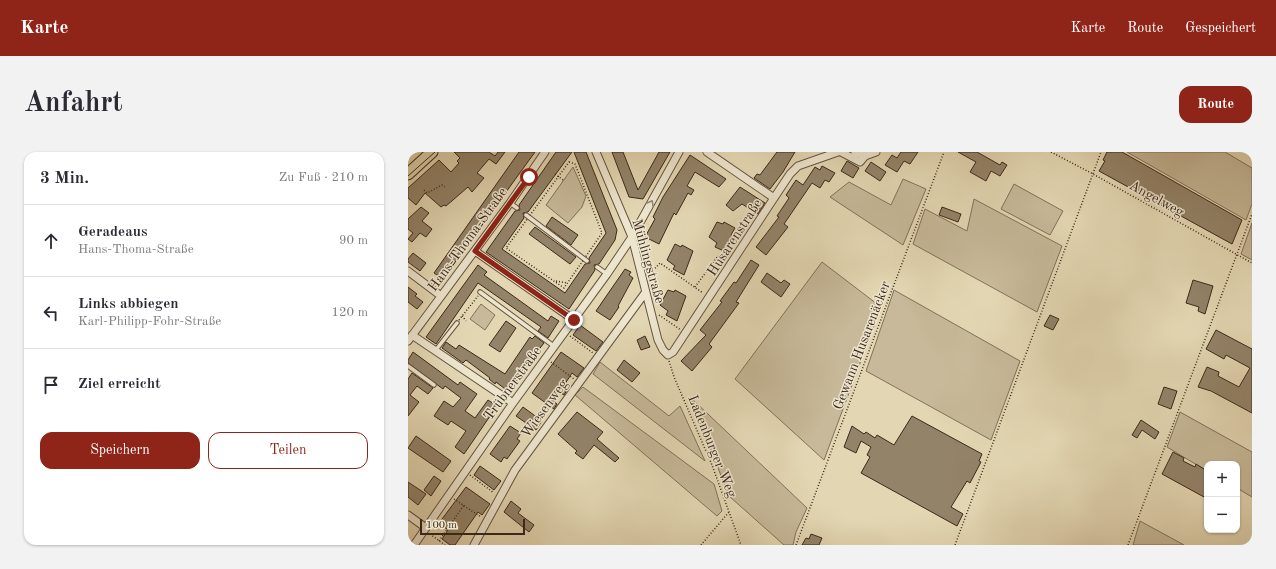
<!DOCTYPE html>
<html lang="de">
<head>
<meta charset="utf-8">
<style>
	:root { --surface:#fff; --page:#f2f2f3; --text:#2b2b33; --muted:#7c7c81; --line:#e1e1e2; --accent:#8f2418 }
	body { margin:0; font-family:"Old Standard TT",serif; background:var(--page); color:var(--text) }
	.controls { position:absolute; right:12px; bottom:12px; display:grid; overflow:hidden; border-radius:8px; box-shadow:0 1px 3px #0004 }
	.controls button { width:36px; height:36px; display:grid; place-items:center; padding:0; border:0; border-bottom:1px solid var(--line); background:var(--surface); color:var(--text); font:20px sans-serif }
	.scale { position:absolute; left:12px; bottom:10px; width:105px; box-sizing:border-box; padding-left:4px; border:2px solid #3c2919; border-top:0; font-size:11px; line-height:14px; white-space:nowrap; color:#3c2919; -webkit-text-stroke:3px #ede5ce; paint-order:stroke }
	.stop { position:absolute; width:12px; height:12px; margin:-9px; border:3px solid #8f2418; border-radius:50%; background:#fff }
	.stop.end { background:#8f2418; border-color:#fff; box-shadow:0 1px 4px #0008 }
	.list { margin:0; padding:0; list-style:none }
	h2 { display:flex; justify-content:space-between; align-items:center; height:52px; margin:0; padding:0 16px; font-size:17px }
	h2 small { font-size:13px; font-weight:400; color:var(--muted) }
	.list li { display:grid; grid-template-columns:26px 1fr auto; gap:12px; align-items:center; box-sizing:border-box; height:72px; padding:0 16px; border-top:1px solid var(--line) }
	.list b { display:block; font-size:15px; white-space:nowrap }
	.list p { margin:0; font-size:13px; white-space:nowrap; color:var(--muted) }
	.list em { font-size:13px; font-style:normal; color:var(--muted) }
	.actions { display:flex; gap:8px; padding:12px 16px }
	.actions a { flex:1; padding:9px 0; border:1px solid var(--accent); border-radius:12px; text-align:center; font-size:14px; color:var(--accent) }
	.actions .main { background:var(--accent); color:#fff }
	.icon { flex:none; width:22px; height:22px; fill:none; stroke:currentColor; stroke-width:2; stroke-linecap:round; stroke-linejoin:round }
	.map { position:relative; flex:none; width:844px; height:393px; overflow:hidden; border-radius:12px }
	header { display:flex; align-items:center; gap:24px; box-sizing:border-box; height:56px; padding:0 20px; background:var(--accent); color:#fff }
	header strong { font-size:19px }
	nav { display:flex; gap:22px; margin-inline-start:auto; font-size:14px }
	.intro { display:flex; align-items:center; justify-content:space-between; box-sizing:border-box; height:96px; padding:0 24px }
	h1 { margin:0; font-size:28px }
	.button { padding:10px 18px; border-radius:12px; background:var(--accent); color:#fff; font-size:14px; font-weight:700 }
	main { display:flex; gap:24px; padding:0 24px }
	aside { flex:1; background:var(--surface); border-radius:12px; box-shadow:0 1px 3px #0004 }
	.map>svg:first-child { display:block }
</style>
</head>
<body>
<header>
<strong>Karte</strong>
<nav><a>Karte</a><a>Route</a><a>Gespeichert</a></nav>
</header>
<div class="intro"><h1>Anfahrt</h1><a class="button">Route</a></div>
<main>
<aside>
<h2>3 Min.<small>Zu Fuß · 210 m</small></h2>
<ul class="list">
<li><svg class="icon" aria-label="ahead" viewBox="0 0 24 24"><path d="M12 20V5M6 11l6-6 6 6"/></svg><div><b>Geradeaus</b><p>Hans-Thoma-Straße</p></div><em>90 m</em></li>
<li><svg class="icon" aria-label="left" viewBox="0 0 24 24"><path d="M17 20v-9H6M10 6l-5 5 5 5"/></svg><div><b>Links abbiegen</b><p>Karl-Philipp-Fohr-Straße</p></div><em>120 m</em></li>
<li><svg class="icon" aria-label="arrive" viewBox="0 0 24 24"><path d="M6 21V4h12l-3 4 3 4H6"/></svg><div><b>Ziel erreicht</b></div></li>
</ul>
<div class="actions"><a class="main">Speichern</a><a>Teilen</a></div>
</aside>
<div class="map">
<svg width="844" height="393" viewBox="0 0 844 393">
	<rect width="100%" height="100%" fill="#e3d7b3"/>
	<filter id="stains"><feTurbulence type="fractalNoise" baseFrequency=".005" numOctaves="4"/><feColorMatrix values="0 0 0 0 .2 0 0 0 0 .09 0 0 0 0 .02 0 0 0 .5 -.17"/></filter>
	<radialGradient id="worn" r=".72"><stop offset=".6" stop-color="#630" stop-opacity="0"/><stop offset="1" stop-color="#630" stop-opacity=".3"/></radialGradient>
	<path fill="#c7b999" stroke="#827159" d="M719,0H817L844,16V52L838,68Z
		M165,15L178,44L174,55L160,71L138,53Z
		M495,27L518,37L495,93L422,45L441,30L483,53Z
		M606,32L655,59L642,83L593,57Z
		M566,47L654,94L629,160L505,92L517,57L559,79Z
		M844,71V108L833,102Z
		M414,110L473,155L416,308L327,227Z
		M486,138L612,209L583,288L458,219Z
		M73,152L87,163L77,178L62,167Z
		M192,210L261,264L272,254L297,309L185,222Z
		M175,235L306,332L314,359L309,364L167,243Z
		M282,245L399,356L388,380L385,393H376L321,344Z
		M772,260L844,300V345L829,336V312H799V319L759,295Z
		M732,369L776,393H725Z"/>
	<path fill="#938369" stroke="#3c2919" d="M46,0H81L87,4L90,0H97L88,12L81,7L69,21L76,26L64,40L60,35L38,54L36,53L33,55L17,41L8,53L0,46V36L31,8L43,20L51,11L49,9L52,6Z
		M111,0H127L35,127L26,121Z
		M148,0H164L120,60L115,61L116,66L94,97L157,141L177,112L182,111L181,106L198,81L166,0H178L209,78L207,88L191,112L186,113L187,118L161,157L78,100L107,59L112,58L111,53Z
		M204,0H215L230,38L251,0H262L235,47L221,45Z
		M369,0H387L375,20L362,37L346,26L349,22L352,23Z
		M493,0H510L502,12L496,9L489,20L477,13L484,3L489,6Z
		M550,0H569L592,13L594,10L599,13L592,24L583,19L578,29L562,20L568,10Z
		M699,0H714L834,68L824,92L691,19L697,9L695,8Z
		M282,3L318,27L311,35L287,20L279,34L286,38L283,43L280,41L268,63L266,61L251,92L237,85L247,67L245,65L255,45Z
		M439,9L451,16L445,26L433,19Z
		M463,10L478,20L472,29L457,19Z
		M414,14L427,21L421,30L417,28L412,36L404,31L376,72L380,75L358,103L348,95L371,65L369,64L381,46L378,43L388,28L395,33L407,15L412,18Z
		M332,35L357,51L350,62L334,52L325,59L318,53Z
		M13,55L21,61L14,69L24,77L18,85L12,81L4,90L0,87L5,81L0,77V67Z
		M534,55L553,62L550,70L531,63Z
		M144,65L170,83L163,93L138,74Z
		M309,70L315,72L316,70L327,76L323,83L325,84L321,91L323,92L318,100L307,95L309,91L301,85Z
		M127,75L168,105L162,112L121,82Z
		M267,92L273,95L274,93L285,99L276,123L265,117L267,114L259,108Z
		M5,101L18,111L12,119L0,110V107Z
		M343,108L351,113L328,150L331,151L301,192L304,195L284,219L273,209L298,183L292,178L314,150L312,149L326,130L328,131Z
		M70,113L79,120L76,123L140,169L143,164L151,169L140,186L130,179L133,175L70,131L28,192L18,185Z
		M217,117L223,120L221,123L225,126L210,154L211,155L202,168L188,159Z
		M359,121L373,131L376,128L382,132L373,145L353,130Z
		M785,128L805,134L797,162L790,159L791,155L778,151Z
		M0,135L9,142L7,144L15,150L9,157L0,150Z
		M260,138L266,140L267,138L278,144L269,169L258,163L260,159L252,153Z
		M642,163L651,167L645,178L636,174Z
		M98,169L108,176L92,200L81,193Z
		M172,173L195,190L188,199L165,183Z
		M808,178L844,197V261L803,239L790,235L799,215L811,220L810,224L831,235L842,216L818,203L816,207L798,197Z
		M127,184L136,191L108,227L109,228L101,240L88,230L87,232L81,227L82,226L58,208L55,211L34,196L38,190L48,197L51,193L97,222L122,185L124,187Z
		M237,184L242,195L233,198L229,188Z
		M5,200L50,233L52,230L69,242L57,259L67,266L80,248L89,254L56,302L47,295L58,279L43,269L40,273L26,264L36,249L45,255L53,246L37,234L35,237L0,211V208Z
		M153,200L176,216L169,225L164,221L155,235L159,238L156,243L151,240L145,249L149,252L146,257L124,241Z
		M216,208L232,221L224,230L209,218Z
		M4,221L25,236L20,242L9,234L2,243L11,250L0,264V227Z
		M756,235L769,239L763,257L750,252Z
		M115,255L134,269L128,278L108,264Z
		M169,260L195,280L189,287L211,306L207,310L186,293L175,307L167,301L169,299L150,282Z
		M504,264L574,302L571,309L573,310L562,331L559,329L543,355L555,362L549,374L453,321L462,305L459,303L463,295L453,289L448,301L436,295L444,274L456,282L458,280L467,286L469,283L486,293Z
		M733,268L751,280L747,287L734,278L729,286L724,283Z
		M102,274L113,281L109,287L112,289L99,307L96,305L93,310L82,302Z
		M8,284L43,309L35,320L0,296Z
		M765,300L776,306L775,309L787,315L788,312L799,319V339L796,345L754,322Z
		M72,314L93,329L86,338L66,323Z
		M26,324L33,329L23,344L16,338Z
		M0,330L18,342L10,353L0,345Z
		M58,335L82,352L74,363L70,360L47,393H42L34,387L40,378L31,371Z
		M103,349L113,357L110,361L126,373L121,380L96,360Z
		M403,382L414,386L411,393H394L398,386L401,387Z"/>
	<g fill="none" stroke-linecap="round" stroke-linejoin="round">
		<g stroke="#665440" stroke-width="5.5">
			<path id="lane" d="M102,51L109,56
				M118,63L179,109
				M189,115L199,122
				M72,140L147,195
				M27,199L49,171
				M0,214L26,233"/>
		</g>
		<g stroke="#665440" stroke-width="9">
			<path id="street" d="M188,0L224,85L250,188L255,198L260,203L265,200L366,46L299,0
				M433,0L452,10L457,4
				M447,0L457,4L468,0
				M366,46L382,22L390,14L430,0
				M67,99L166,168
				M0,119L33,144
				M4,183L105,251
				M0,189L102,51L137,0
				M0,363L18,376
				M6,393L105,251L199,122L224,85L271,0
				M66,393L107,318L237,141"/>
		</g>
		<g stroke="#3c2919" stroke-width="13">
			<path id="primary" d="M0,22L24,0"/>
		</g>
		<path stroke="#3c2919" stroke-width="1.5" stroke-dasharray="1 2" stroke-linecap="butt" d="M643,0L685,22L844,111
			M161,10L167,12L194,81L156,136L98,96Z
			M147,22L155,28
			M16,38L19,41L34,33L37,35
			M241,123L252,111L295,141
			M148,129L159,131
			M287,135L310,104L318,109
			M251,163L273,178
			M54,164L58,169
			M51,168L70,144
			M162,184L185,201
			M261,209L266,225L304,313L333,393
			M143,210L166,227
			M62,323L86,341
			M46,347L73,365
			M22,382L37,393
			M31,389L56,353
			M293,393L321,360
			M388,393L536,0
			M547,393L693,0
			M720,393L844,62"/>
		<use href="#lane" stroke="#ede5ce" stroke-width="3.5"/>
		<use href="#street" stroke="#ede5ce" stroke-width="7"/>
		<use href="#primary" stroke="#e3d7b3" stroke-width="11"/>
		<path stroke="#3c2919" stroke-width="1" d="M0,24L27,0"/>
	</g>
	<defs><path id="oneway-chevron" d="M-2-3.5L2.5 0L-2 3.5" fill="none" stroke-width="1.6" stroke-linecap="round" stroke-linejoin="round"/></defs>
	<use stroke="#948774" href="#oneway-chevron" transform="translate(243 51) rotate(-61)"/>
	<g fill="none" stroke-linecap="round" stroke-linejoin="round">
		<path stroke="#8f2418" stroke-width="5" d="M121,25L67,99L166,168"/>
	</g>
	<g text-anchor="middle" stroke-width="3" stroke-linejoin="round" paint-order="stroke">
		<g font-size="14" fill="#3c2919" stroke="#ede5ce">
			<text transform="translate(749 46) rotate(29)" y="5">Angelweg</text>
			<text transform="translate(326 85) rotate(-57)" y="5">Husarenstraße</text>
			<text transform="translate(59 87) rotate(-54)" y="5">Hans-Thoma-Straße</text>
			<text transform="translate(241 109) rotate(74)" y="5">Mühlingstraße</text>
			<text transform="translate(453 193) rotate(-69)" y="5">Gewann Husarenäcker</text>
			<text transform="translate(104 231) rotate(-54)" y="5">Trübnerstraße</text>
			<text transform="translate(136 256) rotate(-54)" y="5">Wiesenweg</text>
			<text transform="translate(305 294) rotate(68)" y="5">Ladenburger Weg</text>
		</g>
	</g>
	<rect width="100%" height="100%" filter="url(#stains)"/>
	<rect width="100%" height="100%" fill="url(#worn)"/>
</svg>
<div class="controls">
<button>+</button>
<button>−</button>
</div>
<div class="scale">100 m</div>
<div class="stop" style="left:121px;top:25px"></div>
<div class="stop end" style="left:166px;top:168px"></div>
</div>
</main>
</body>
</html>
